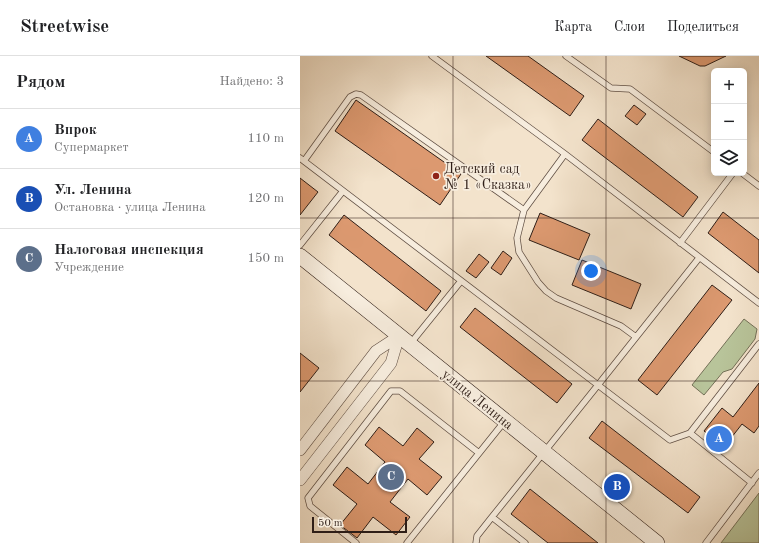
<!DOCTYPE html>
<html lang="ru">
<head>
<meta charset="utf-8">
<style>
	:root { --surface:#fff; --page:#f2f2f2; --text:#202124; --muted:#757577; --line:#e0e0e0; --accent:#8f2418 }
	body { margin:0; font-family:"Old Standard TT",serif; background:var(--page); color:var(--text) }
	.controls { position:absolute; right:12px; top:12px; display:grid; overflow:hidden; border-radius:6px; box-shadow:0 2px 10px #0003 }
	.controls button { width:36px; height:36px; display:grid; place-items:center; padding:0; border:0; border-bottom:1px solid var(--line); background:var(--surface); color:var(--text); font:20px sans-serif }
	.scale { position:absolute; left:12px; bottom:10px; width:95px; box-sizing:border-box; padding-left:4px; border:2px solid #2f1e17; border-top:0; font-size:11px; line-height:14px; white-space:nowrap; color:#2f1e17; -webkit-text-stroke:3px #f7edde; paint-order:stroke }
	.you { position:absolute; left:291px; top:215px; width:14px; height:14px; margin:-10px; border:3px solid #fff; border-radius:50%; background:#1a73e8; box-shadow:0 0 0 6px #1a73e833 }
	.badge { display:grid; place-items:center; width:26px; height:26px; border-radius:50%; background:var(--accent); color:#fff; font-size:13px; font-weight:700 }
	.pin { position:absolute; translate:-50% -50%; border:2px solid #fff; box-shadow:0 1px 4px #0006 }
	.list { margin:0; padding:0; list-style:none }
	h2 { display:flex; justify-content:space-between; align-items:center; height:52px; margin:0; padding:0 16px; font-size:17px }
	h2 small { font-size:13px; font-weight:400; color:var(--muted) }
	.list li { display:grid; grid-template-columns:26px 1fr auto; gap:12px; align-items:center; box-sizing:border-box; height:60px; padding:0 16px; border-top:1px solid var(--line) }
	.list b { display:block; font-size:15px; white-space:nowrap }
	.list p { margin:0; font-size:13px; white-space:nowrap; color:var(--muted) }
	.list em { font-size:13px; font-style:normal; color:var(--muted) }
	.icon { flex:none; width:22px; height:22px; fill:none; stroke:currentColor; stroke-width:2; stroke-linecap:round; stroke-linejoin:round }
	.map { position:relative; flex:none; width:459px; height:487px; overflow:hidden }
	header { display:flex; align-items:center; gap:24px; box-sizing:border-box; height:56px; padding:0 20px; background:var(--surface); border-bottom:1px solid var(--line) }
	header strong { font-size:19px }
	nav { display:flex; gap:22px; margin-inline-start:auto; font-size:14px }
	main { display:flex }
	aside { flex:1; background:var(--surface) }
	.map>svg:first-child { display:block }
</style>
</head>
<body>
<header>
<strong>Streetwise</strong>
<nav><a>Карта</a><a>Слои</a><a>Поделиться</a></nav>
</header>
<main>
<aside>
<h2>Рядом<small>Найдено: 3</small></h2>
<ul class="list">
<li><span class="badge" style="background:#3f7fe0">A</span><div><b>Впрок</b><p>Супермаркет</p></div><em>110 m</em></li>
<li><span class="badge" style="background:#1a4fb4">B</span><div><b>Ул. Ленина</b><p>Остановка · улица Ленина</p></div><em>120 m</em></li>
<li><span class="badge" style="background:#5c6f8a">C</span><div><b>Налоговая инспекция</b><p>Учреждение</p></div><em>150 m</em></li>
</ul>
</aside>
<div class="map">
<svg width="459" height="487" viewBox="0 0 459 487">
	<rect width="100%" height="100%" fill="#f3e3cc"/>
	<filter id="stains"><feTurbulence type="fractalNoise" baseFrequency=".005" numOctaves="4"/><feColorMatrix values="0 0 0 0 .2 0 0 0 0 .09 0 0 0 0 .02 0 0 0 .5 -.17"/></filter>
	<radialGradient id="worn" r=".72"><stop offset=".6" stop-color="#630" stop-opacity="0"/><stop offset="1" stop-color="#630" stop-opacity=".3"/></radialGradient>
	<path fill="#b8c49a" stroke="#747158" d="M444,263L457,273L455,283L432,313L423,316L404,339L392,329Z
		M459,437V487H421Z"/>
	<path fill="#dc9970" stroke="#2f1e17" d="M186,0H228L284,40L270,60Z
		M379,0H426L405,10H400Z
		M56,44L161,118L140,149L35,75Z
		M334,49L346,58L337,69L325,60Z
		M298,63L398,141L383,161L282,84Z
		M0,122L18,136L0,159Z
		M423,156L459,184V217L408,177Z
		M240,157L290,178L279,204L229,184Z
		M44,159L141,235L126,255L29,179Z
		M203,195L212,202L201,219L191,212Z
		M179,198L189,206L176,222L166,215Z
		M282,204L341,228L331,253L272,229Z
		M412,229L432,244L357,339L338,324Z
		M175,252L272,328L257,347L160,271Z
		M0,297L19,312L0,336Z
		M459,327V370L454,377L442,368L424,391L404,375L422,352L433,361Z
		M302,365L400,441L388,457L289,382Z
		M79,371L103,390L117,372L134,386L119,403L142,421L127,439L108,423L90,446L110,461L96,479L73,461L57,482L40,469L57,448L33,429L47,411L68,428L85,406L65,389Z
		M230,433L298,487H248L211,458Z"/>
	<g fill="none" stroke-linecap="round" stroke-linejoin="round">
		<g stroke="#604f44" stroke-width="7">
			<path id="lane" d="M132,0L265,98L459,247
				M266,0L311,32L330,33L414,96
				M265,98L224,154L217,182L219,196L238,226L246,235L256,242L321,270L336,281
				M0,102L298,329L192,461L225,487
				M4,105L50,41L56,38L61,39L224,154
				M442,117L459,130
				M380,187L433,117
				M0,189L43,135
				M110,288L161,225
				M390,377L370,384L298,329L399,202
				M452,427L390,377L459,288
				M56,487L10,450L8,442L91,335H100L179,397
				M107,487L204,366
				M176,487L177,480L192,461
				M406,487L459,417"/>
		</g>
		<g stroke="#604f44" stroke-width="12">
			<path id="street" d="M0,394L76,295L99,280
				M0,424L91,307L99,280"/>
		</g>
		<g stroke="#2f1e17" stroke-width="16">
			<path id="secondary" d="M0,200L357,487"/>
		</g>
		<use href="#lane" stroke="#f7edde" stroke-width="5.5"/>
		<use href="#street" stroke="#f7edde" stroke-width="11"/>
		<use href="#secondary" stroke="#f7edde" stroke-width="15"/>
	</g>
	<path fill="none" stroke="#2f1e17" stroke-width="1" stroke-opacity="0.55" d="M153,0V487M306,0V487M0,162H459M0,325H459"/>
	<circle fill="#8f2418" stroke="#f7edde" stroke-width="1.5" cx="136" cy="120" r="4"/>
	<g text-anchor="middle" stroke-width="3.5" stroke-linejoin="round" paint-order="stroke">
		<g font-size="14" fill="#2f1e17" stroke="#f7edde" text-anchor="start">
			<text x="144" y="117">Детский сад<tspan x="144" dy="16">№ 1 «Сказка»</tspan></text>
		</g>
		<g font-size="14" fill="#2f1e17" stroke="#f7edde">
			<text transform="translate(178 343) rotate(39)" y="5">улица Ленина</text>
		</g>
	</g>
	<rect width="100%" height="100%" filter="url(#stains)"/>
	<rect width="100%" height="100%" fill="url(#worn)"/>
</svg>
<div class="controls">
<button>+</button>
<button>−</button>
<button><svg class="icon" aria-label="layers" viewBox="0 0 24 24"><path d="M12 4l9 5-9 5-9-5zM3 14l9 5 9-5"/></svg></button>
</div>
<div class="scale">50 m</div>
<div class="you"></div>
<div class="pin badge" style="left:419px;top:383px;background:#3f7fe0">A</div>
<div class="pin badge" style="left:317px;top:431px;background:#1a4fb4">B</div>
<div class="pin badge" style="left:91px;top:421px;background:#5c6f8a">C</div>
</div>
</main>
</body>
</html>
